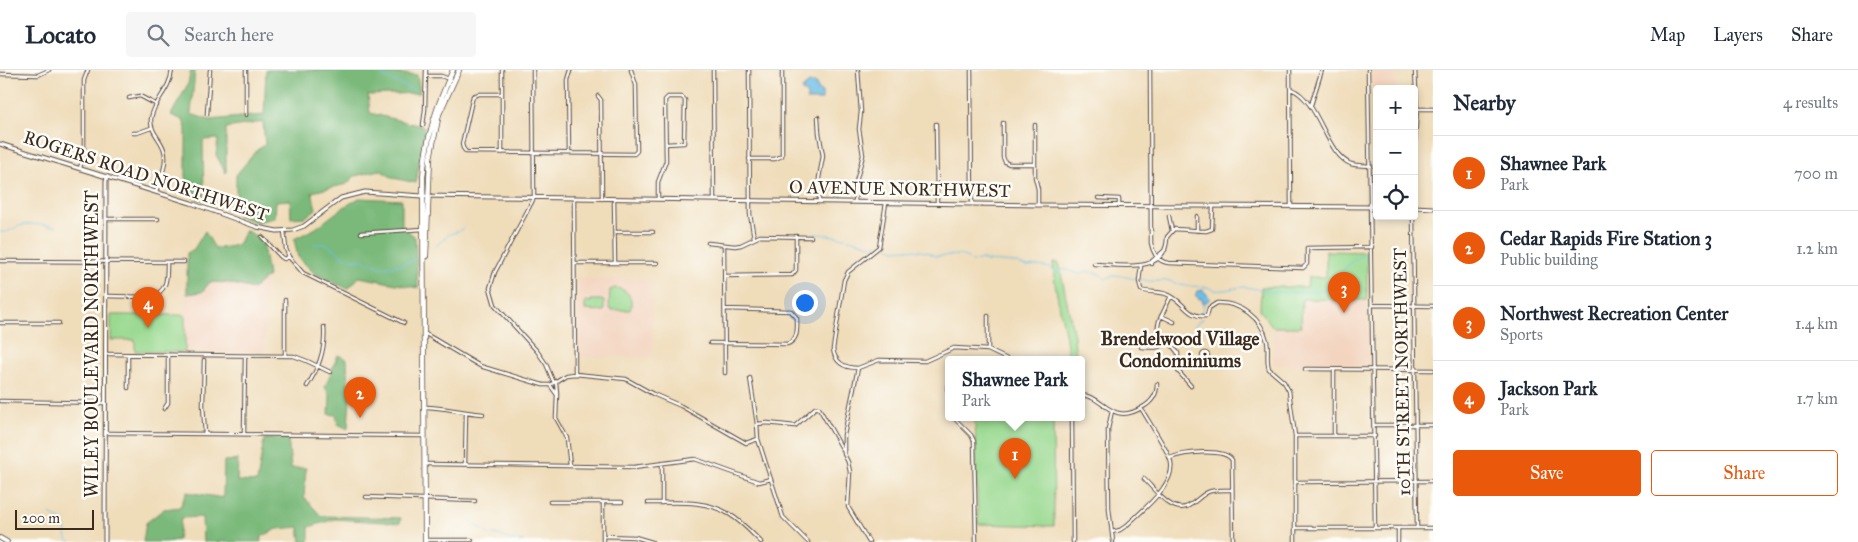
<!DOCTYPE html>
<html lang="en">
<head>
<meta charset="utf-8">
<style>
	:root { --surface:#fff; --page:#f6f6f7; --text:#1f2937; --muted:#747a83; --line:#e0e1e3; --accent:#ea580c }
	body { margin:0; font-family:"IM FELL Great Primer",serif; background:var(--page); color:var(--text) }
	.controls { position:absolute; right:15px; top:15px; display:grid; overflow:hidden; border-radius:5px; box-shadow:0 2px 8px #0003 }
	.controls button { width:45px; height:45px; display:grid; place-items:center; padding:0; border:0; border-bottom:1px solid var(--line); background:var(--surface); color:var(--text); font:25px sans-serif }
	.scale { position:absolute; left:15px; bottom:12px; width:79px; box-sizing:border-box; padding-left:5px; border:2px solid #3b2a1e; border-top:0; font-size:14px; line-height:18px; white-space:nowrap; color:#3b2a1e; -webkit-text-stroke:4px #fdfcf7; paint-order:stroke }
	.you { position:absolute; left:804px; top:232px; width:18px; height:18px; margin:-12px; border:4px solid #fff; border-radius:50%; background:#1a73e8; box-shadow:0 0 0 8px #1a73e833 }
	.badge { display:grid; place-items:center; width:32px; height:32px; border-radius:50%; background:var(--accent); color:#fff; font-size:16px; font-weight:700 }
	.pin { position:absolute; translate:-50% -41px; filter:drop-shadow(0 1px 2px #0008) }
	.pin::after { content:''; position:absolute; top:26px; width:18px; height:15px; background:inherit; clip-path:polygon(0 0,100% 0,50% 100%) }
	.popup { position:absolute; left:945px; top:286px; width:140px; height:65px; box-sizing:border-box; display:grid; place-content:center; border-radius:5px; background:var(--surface); filter:drop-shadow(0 1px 4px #0005); font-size:16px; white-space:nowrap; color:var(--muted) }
	.popup b { font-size:19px; color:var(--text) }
	.popup::after { content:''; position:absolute; left:50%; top:100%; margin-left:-10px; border:10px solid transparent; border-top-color:var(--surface) }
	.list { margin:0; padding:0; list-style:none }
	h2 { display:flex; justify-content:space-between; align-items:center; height:65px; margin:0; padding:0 20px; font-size:21px }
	h2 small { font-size:16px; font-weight:400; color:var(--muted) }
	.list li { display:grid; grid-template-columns:32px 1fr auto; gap:15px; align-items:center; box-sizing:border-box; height:75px; padding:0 20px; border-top:1px solid var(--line) }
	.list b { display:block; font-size:19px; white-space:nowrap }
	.list p { margin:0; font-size:16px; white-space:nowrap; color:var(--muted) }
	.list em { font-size:16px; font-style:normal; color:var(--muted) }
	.actions { display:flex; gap:10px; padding:15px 20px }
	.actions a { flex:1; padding:11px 0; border:1px solid var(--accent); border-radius:5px; text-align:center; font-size:18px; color:var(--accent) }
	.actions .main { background:var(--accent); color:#fff }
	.icon { flex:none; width:28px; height:28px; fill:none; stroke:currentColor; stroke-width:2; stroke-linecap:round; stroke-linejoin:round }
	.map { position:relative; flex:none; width:1433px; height:472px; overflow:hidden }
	header { display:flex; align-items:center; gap:30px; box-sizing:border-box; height:70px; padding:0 25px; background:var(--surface); border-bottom:1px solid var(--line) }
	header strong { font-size:24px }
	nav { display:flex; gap:28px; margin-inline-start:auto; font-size:18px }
	.search { width:350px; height:45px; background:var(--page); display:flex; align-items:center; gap:12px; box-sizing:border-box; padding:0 18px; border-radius:5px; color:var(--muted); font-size:19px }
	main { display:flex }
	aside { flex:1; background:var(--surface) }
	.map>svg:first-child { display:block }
</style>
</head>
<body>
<header>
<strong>Locato</strong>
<div class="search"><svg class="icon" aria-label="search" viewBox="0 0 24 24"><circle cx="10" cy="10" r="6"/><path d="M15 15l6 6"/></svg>Search here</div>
<nav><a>Map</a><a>Layers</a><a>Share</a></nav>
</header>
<main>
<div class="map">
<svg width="1433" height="472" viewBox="0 0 1433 472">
	<rect width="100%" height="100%" fill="#fdfcf7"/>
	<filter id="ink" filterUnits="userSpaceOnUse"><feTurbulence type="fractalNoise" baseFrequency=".02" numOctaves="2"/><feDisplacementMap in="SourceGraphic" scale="10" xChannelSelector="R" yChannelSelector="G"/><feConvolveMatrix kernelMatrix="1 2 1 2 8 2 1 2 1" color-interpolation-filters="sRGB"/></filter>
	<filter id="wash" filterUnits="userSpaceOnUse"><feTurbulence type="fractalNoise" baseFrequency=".0096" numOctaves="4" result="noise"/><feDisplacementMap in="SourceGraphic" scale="20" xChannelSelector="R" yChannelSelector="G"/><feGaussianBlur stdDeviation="1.12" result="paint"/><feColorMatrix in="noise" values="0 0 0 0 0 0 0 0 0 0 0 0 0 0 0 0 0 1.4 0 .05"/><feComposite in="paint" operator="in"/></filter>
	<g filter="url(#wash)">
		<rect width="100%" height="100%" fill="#efdcb9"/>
		<path fill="#f3d4bf" d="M1372,0H1395L1396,19L1373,18Z
			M577,208L652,209L653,287H578Z
			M185,210H265V282H185Z
			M1301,229L1367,230L1368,296L1273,295V257H1301Z"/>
		<path fill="#99d990" stroke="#6a8257" d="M1326,181L1367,182V230L1302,229L1301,257H1273L1260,240L1261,217H1307L1308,207H1326Z
			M1053,193H1059L1074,266L1076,290H1068C1067,256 1054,227 1053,193Z
			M615,218C628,219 634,228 630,240H610L609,238L610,220Z
			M591,230H604V241L585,240V231L591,232Z
			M111,245H185V282L135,281V270H111Z
			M975,348H1053L1054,456L978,454Z"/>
		<path fill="#7ab97a" stroke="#5a724c" d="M191,0H195L191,44L209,50L264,45L266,0H383L387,3L417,5L420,23L368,25L370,43L425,57L416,113L393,108L380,100L355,106L347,114L312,122L316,139L306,147L291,148L290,130L276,131L275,148L256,152L236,145V105L257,80L265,75L263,52L226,58V103L216,85L218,69L203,70L204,130L196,129L186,120V58L183,50L171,45L188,14Z
			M359,128L402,130V156L415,167L418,218L359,207L348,219L314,203L298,187L294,169L316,158L341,139Z
			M245,160L262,169L268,206L253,219L229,213L210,212L202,222L187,224V183L194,179L205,161L215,179L238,175Z
			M338,285L347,289L348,317L361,328L358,331L350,327L348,359L338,354L336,345L329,344L330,326L325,317Z
			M288,368L291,398H306L304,427L321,446L401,448L400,453L335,449L309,457V472H301L299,457L277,459L261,467L262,472H203L202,447L181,448L178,470L166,472H143L146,453L164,439L180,437L187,422L223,428L224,391L238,390L237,411L257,412L264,369Z"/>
		<path fill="#6cbee7" stroke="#547482" d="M809,13H815L819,21L822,22V30H807V24L802,21L803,18Z
			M1203,220L1210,228L1204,235L1202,234L1203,230L1198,228L1195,225L1198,221Z"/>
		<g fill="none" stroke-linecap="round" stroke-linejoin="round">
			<path stroke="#6cbee7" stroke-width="1" d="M376,0L384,7L414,20
				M0,162C9,164 14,156 23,155C34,153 45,155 56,157
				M814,164C826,163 860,171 873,176L878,174
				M314,174H327L348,189L363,190L381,197L402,195L415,189
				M882,175L895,180L906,179L927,182L935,186L960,185L968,188L972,192L982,189L985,191L1016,193L1027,197L1039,196L1050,198L1058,203L1064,199L1079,204L1086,201L1100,204L1105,209L1116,205L1136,209
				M435,177L448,165L461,160L463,157
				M1141,209C1150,213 1161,210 1170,211C1174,212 1177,215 1181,215C1189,217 1196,216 1204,217C1208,217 1211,219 1214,220C1223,222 1236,217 1244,217C1254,218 1264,221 1274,222C1283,223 1317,222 1324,220C1340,213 1345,188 1364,186
				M1201,244L1204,235
				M1195,264L1194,256L1203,248
				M50,444L64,452L67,469L70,472
				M471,451L489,465L496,464L516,472
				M519,472L522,470L523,472"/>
		</g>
	</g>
	<g filter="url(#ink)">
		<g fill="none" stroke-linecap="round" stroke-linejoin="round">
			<g stroke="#564535" stroke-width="4.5">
				<path id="minor" d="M246,0V45
					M502,0V83
					M533,0L534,128L495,202L490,218L495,235L537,281L546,294L554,313
					M713,0L714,130
					M749,0L750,144L754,168
					M971,0L972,134
					M1150,0L1151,173C1153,183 1158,192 1169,193L1303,198L1307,194V178L1372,177
					M1290,0L1291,137
					M1368,0L1375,458
					M0,4L38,5L49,0
					M426,6H441L449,9
					M1291,19C1320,30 1325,84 1351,94C1357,96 1364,95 1371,96
					M502,24H479L473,26L462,74L463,78L466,82L634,84L637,81L636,15L631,0
					M598,26L601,30L602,129
					M129,28L140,26L157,35
					M1311,35L1322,0
					M1417,39H1433
					M207,44L210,0
					M818,47L819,63L823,86L819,108V132
					M1003,53V87L1005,92L1009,94H1034
					M936,54L937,133
					M423,55L425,40L426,0
					M1035,55V107L1038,119V135
					M133,63H137L151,58
					M569,83L568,10L571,0
					M1414,85L1417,39L1415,0
					M749,89H775L782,86V0
					M80,98L84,84V10L88,0
					M156,122C160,109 168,94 164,80C161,69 150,62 151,49C153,31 170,21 172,0
					M574,128L575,304
					M1098,128L1119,129V135
					M614,129L615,193
					M658,129V112L666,91L665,30L668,27H682L685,30L684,73L666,74
					M855,132L856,112L863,85L859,59L861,42L858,0
					M1169,146L1172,161
					M1413,146L1417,458
					M106,149H158
					M284,161L286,179L289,187L303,203L404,253
					M1197,161V146
					M615,162H653
					M361,163L424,159
					M262,167L281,187L284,189L289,187
					M708,173L735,176L741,175L760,166L811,167
					M724,176L725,303
					M0,191L184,192
					M575,193H657
					M1094,194C1120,195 1167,205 1167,167L1174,159L1206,161L1212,159L1213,137
					M1152,194V191L1165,180
					M1141,196L1139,211L1141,220C1149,223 1158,221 1166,224C1185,230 1185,248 1207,246L1209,238L1217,233C1240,232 1262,248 1267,271C1269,280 1266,290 1269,299L1284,312L1289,321L1295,366V472
					M725,206L792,205L796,200V166
					M106,226L150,227C168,222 167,208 167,192
					M1171,226L1159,251L1157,261L1162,270L1171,274L1178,283V301L1191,316
					M1372,235L1433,236
					M988,246V280
					M1161,246L1174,252
					M0,253H59
					M424,263L480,296L543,315H550L566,305L575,304L626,309L653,324L681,336L746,373L758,369
					M710,273L787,274C799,270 797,258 797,248L791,241L725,239
					M1141,277C1149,277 1160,280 1166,272
					M1202 286a3 3 0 1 1 6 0a3 3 0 1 1-6 0Z
					M106,284L294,286L307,291L330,302
					M285,286V230
					M204,290L203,335L205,364
					M1178,295H1191L1203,289
					M858,298C845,298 835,293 833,279L844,210L848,202L879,177L886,133
					M1305,299L1433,300
					M1334,300V366
					M750,308L757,354
					M556,312L557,323
					M550,315L557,325L556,348L567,368L570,396
					M307,316C319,298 326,279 324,257
					M947,317L949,325
					M128,318V285
					M1081,325C1105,326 1111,357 1143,337C1152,332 1157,324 1157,314
					M0,331L106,333
					M425,337C445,337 463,343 483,344
					M164,339L168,333V285
					M1112,341L1108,359L1109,439L1113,472
					M954,348L971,365L974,371L976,472
					M1072,348L1073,472
					M1375,355H1433
					M106,363L423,366
					M244,364L245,286
					M1295,366H1375
					M1170,388C1182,383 1224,377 1232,390L1233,472
					M425,394L634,397L695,389L759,412L771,409
					M465,394L466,343
					M1144,409C1152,417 1160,428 1170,434C1188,445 1194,429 1208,422C1214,419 1224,420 1231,420
					M1295,412L1433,411
					M366,427L475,431
					M550,432H622
					M603,432V472
					M648,433C675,433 705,429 729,444C741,451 751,462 761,472
					M662,433V393
					M1295,458H1433
					M1398,459V472
					M1112,462L1120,460L1126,456C1141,441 1179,413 1170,389C1163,372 1150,354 1141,338
					M603,466L635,467L652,472
					M425,470H472
					M808,472L783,447L758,369L757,354L767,353L795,356L815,338H819L844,382
					M869,472L848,437L850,402L848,392L844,384V365L858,298L879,290L925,291L954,278L988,280L1009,290"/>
			</g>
			<g stroke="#564535" stroke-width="5">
				<path id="tertiary" d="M0,74L191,133L257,157L277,161L293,160L304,156L341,128L365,122L422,126L577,128L1038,135L1377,137
					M1414,137L1433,138
					M105,472L106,111L107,106"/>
			</g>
			<g stroke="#564535" stroke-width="5.5">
				<path id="secondary" d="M0,468L7,472"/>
			</g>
			<g stroke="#564535" stroke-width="6">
				<path id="primary" d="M426,186L430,88L439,44L459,0
					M425,472L423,107C426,68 437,35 453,0"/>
			</g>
			<use href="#minor" stroke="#fff" stroke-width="2.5"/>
			<use href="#tertiary" stroke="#fff" stroke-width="3"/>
			<use href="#secondary" stroke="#fff" stroke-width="4"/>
			<use href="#primary" stroke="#fff" stroke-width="4.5"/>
		</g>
	</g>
	<g text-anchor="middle" stroke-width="5" stroke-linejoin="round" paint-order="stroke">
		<g font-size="18" fill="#3b2a1e" stroke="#fdfcf7">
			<text transform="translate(146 106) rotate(18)" y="6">ROGERS ROAD NORTHWEST</text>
			<text transform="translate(900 119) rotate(1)" y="6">O AVENUE NORTHWEST</text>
			<text transform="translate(92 274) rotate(-90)" y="6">WILEY BOULEVARD NORTHWEST</text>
			<text transform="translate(1402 302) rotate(-91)" y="6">10TH STREET NORTHWEST</text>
		</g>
		<g font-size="19" font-weight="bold" fill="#3b2a1e" stroke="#fdfcf7">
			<text x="1180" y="275">Brendelwood Village<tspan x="1180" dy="22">Condominiums</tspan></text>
		</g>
	</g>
</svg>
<div class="controls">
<button>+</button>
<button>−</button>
<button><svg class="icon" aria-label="locate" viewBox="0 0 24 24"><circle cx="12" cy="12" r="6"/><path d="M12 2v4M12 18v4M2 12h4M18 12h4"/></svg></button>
</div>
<div class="scale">200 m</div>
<div class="you"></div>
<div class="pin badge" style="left:1015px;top:409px">1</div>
<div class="popup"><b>Shawnee Park</b>Park</div>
<div class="pin badge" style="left:360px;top:348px">2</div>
<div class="pin badge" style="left:1344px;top:243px">3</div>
<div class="pin badge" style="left:148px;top:258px">4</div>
</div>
<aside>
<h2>Nearby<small>4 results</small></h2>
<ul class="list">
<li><span class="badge">1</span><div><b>Shawnee Park</b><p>Park</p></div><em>700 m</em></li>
<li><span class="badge">2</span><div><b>Cedar Rapids Fire Station 3</b><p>Public building</p></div><em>1.2 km</em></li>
<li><span class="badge">3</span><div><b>Northwest Recreation Center</b><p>Sports</p></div><em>1.4 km</em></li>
<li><span class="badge">4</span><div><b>Jackson Park</b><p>Park</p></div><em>1.7 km</em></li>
</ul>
<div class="actions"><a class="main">Save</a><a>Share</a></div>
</aside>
</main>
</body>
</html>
